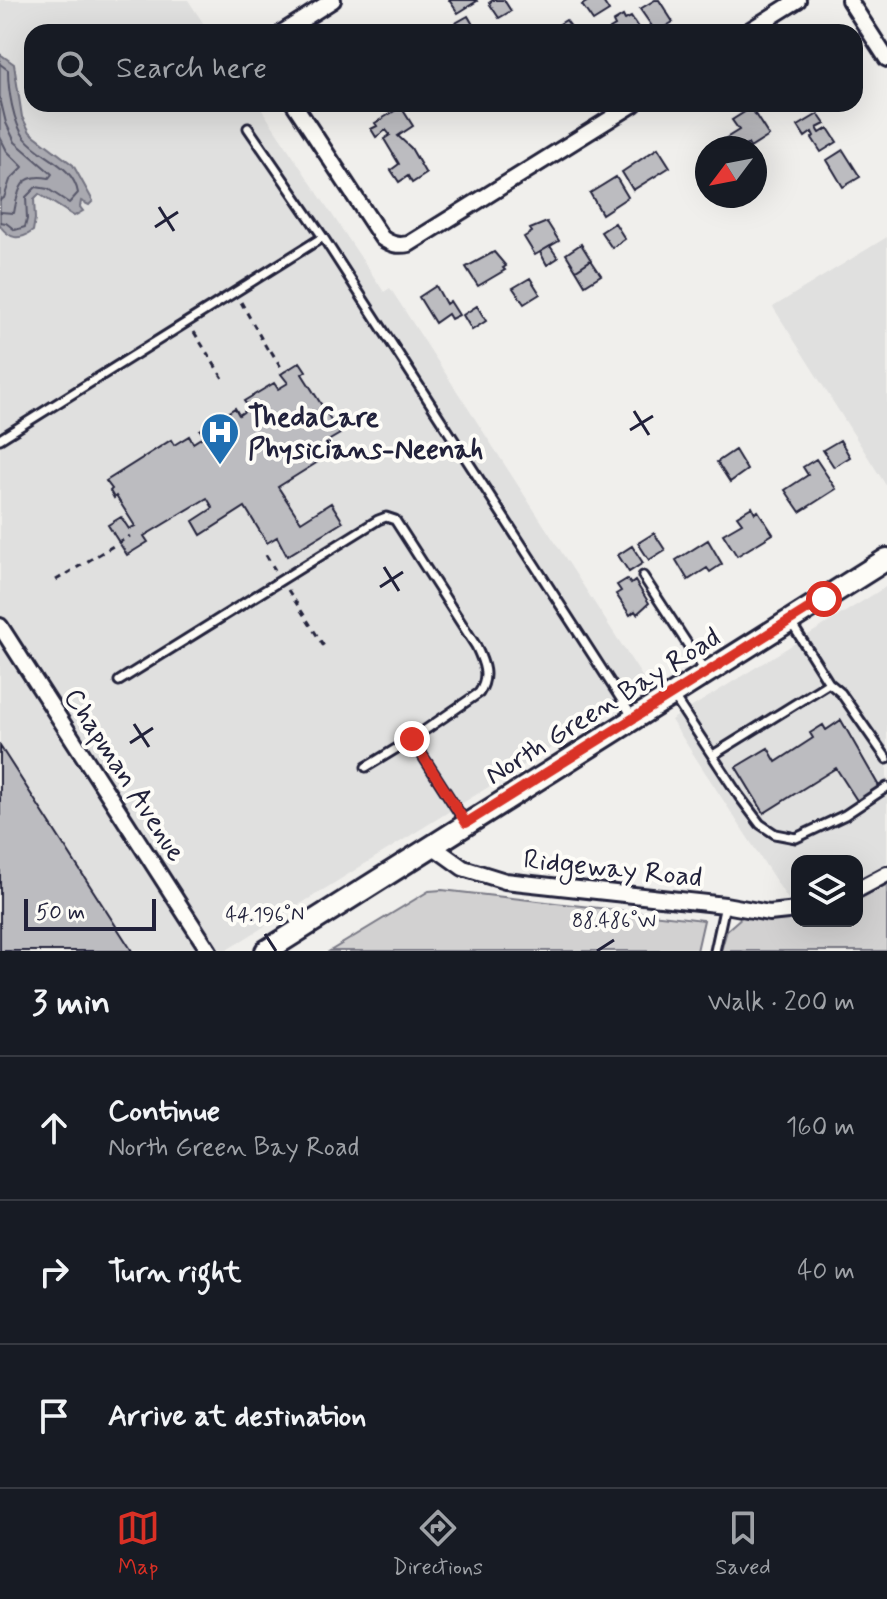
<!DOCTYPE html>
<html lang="en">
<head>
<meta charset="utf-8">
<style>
	:root { --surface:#171b24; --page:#242831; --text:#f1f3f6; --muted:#9ea1a6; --line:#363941; --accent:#d93025 }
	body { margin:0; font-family:Mynerve,sans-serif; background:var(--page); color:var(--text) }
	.controls { position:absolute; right:24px; bottom:24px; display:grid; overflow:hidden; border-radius:16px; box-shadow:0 8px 32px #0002 }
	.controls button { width:72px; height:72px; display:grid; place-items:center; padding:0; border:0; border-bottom:2px solid var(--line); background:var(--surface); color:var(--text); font:40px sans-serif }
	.compass { position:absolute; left:695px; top:136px; width:72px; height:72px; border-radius:50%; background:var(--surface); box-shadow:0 8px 32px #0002; rotate:238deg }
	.scale { position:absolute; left:24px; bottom:20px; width:132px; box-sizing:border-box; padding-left:8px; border:4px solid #22223b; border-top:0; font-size:22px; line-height:28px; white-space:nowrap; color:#22223b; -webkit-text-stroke:6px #fdfcf7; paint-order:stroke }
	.stop { position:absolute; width:24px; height:24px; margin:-18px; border:6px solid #d93025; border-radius:50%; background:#fff }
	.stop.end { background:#d93025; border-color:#fff; box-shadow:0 2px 8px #0008 }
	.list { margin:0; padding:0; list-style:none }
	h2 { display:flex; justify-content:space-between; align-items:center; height:104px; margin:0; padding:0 32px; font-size:34px }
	h2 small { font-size:26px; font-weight:400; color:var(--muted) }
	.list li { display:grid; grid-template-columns:52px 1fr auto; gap:24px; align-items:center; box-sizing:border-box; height:144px; padding:0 32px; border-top:2px solid var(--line) }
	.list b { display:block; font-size:30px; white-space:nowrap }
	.list p { margin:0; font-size:26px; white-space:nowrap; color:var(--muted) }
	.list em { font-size:26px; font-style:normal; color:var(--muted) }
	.icon { flex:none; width:44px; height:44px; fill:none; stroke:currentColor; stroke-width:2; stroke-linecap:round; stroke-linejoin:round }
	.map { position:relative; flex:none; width:887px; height:951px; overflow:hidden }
	.search { position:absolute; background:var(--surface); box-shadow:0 8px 32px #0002; left:24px; right:24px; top:24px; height:88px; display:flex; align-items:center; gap:20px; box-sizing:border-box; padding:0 28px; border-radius:24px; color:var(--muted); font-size:30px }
	.sheet { height:536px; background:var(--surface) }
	nav { display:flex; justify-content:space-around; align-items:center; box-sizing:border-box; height:112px; border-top:2px solid var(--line); background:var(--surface); font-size:22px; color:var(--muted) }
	nav a { display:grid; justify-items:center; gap:4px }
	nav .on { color:var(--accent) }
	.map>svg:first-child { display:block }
</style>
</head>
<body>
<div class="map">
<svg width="887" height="951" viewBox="0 0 887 951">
	<rect width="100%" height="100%" fill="#f0efec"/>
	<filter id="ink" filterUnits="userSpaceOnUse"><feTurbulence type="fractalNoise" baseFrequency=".0125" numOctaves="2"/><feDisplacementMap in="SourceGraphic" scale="16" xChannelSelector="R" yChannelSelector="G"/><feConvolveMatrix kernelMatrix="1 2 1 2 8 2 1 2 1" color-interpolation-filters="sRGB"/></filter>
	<g filter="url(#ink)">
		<path fill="#e0e0df" d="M0,0H188L209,32H32V104H258L384,292L390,288L649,687L225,951H0Z
			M887,237V487L773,307Z
			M887,586V862L857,879V861H797V899L789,901L671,720Z"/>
		<path fill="#d2d1d1" stroke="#7a7a86" stroke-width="2" d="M887,883V951H721L727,930L743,916L797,914V921H857V897Z
			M442,890L704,920L697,951H330L429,891Z"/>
		<path fill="#a9a9b0" stroke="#737381" stroke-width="2" d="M0,54L14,64L22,117L30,132L73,165L93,201L89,205L81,201L80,207L83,211L74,216L39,194L34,199L35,219L33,231C19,241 10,239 0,226Z"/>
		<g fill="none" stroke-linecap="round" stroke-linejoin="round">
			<path stroke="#58586a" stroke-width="2" d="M0,64L8,70C8,89 13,123 25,138C41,158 73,164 78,193L69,203L48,189L36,187L26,197L27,219L25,227L15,230L6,223L0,222
				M0,98L6,123L15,142L52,174L49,178C19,172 18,192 14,213L0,212
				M0,137L7,151L23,167L10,180L4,198L0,200"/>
		</g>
		<path fill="#bcbcc0" stroke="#22223b" stroke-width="2" d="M449,0H476L477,1L458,13Z
			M493,0H504L511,11L499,18L489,3Z
			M590,0H602L609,11L593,21L582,5Z
			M655,0H659L673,22L656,32L640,9Z
			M468,16L476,30L458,32L454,24Z
			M623,16L625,20L631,17L641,32H612L610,29L615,26L613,22Z
			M566,20L575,32H551L550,30Z
			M401,107L413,126L398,136L411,148L426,174L412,183L408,176L399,182L391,170L399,164L384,139L390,135L386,130L376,137L371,129L377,126L375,123Z
			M751,108L769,136L750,148L748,144L742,148H710L739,130L732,120Z
			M818,114L825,124L817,128L820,133L828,128L837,142L821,152L812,138L814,136L812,132L805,137L798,126Z
			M658,148L670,167L633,190L622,172Z
			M843,150L860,177L843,187L827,160Z
			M616,177L628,197L602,214L590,193Z
			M547,222L559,241L535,255L524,237L532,232L530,229Z
			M615,223L625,239L612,248L601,232Z
			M581,244L591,260L576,270L566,254Z
			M550,246L558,258L547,265L540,252Z
			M494,252L506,266L503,268L505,270L478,286L466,267Z
			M591,260L601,275L585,285L576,270Z
			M530,278L540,294L524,304L513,288Z
			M436,286L446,304L450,301L459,315L451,319L448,314L435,323L419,297Z
			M477,306L486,321L472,330L463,315Z
			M300,362L306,371L302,374L340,434L328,441L334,452L278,487L301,522L331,503L343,522L287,556L277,537L267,543L245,507L201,535L193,521L213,508L207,498L144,536L148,542L127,555L108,525L121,517L129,529L135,526L116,496L114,498L110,491L112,489L106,481L171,440L174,445L189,436L193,443L204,436L200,430L235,408L239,415L249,408L244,401L274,383L278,389L288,383L281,374Z
			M840,440L850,457L834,467L823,450Z
			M735,450L747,470L730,482L717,462Z
			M816,459L836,489L800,512L785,490L808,475L803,467Z
			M752,507L755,513L758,511L773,534L737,556L723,534L742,523L737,516Z
			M654,533L665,550L649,560L638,543Z
			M708,540L722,564L710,572L707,568L688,580L676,560Z
			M632,546L643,563L629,572L618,555Z
			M627,579L631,584L635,581L649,603L637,614L635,611L630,615L616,594L621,591L617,585Z
			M841,720L880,788L858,802L836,768L764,813L736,767L768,748L776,762L813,738L810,733L823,725L826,730Z
			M0,746L132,951H0Z"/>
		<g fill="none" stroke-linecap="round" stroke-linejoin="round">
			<g stroke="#22223b" stroke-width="13">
				<path id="lane" d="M248,128L323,237L632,716
					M0,439L323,237
					M643,576L705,671
					M790,621L829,683L841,693L887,759
					M119,681L378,520L386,517L395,520L476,646C484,663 490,677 479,693L412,739L465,822
					M674,697L739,796L760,824L775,834L796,838L845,815L887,787
					M713,755L829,683
					M366,767L412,739
					M715,951L725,905"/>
			</g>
			<g stroke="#22223b" stroke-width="20">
				<path id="street" d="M849,0L887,59
					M283,32L333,0
					M747,32L798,0
					M294,104L382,238C392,245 398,246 409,244L634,104
					M0,626L209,951
					M431,845L463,868L505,881L725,905L769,913L797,910
					M857,890L887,874"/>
			</g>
			<g stroke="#22223b" stroke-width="26">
				<path id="secondary" d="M266,951L887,559"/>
			</g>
			<path stroke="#22223b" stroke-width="3" stroke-dasharray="6 6" stroke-linecap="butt" d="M241,302L269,352
				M194,332L224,380
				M271,351L284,372
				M266,555L275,570
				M56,580L130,536
				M288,590L325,648"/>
			<use href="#lane" stroke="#fdfcf7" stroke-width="7"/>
			<use href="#street" stroke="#fdfcf7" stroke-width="14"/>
			<use href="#secondary" stroke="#fdfcf7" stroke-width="20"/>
		</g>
	</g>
	<g fill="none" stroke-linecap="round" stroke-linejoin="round" filter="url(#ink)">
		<path stroke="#d93025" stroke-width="10" d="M412,739L466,823L824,599"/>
	</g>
	<path fill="none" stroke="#22223b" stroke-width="3" d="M159,207L174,231M155,227L178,212M634,411L649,435M630,430L653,416M384,567L399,591M380,587L403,572M134,724L149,747M130,743L153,728M265,934L276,951M597,951L614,940"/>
	<defs>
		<g id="hospital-pin" transform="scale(2)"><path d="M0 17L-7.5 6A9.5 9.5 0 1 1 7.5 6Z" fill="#1f6fb2" stroke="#fdfcf7"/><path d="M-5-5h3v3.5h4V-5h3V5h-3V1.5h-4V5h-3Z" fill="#fff"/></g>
	</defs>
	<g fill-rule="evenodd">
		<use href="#hospital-pin" x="220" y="432"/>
	</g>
	<g text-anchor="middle" stroke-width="8" stroke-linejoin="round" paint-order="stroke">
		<g font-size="28" font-weight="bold" fill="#22223b" stroke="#fdfcf7" text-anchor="start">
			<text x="248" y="426">ThedaCare<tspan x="248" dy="32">Physicians-Neenah</tspan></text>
		</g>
		<g font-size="28" fill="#22223b" stroke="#fdfcf7">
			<text transform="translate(602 705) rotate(-32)" y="10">North Green Bay Road</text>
			<text transform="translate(126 774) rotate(57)" y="10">Chapman Avenue</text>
			<text transform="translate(613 867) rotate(6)" y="10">Ridgeway Road</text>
		</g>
	</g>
	<g font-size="20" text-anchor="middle" fill="#22223b" stroke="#fdfcf7" stroke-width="8" stroke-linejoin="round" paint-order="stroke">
		<text x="265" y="921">44.196°N</text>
		<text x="614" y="927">88.486°W</text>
	</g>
</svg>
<div class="controls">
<button><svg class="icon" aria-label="layers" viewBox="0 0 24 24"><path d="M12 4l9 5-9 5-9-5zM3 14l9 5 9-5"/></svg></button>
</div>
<svg class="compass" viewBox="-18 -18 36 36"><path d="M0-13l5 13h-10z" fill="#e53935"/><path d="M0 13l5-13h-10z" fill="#9ea1a6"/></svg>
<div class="scale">50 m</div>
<div class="stop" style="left:824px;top:599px"></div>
<div class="stop end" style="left:412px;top:739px"></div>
<div class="search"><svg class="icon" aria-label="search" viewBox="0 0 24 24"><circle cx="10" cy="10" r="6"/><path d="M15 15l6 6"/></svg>Search here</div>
</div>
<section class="sheet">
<h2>3 min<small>Walk · 200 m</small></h2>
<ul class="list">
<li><svg class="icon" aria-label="ahead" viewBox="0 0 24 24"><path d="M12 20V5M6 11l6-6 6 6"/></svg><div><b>Continue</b><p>North Green Bay Road</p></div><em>160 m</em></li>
<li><svg class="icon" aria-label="right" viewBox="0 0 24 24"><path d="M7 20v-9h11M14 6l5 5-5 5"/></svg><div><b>Turn right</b></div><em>40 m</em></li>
<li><svg class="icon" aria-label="arrive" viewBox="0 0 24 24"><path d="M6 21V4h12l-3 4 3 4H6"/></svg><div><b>Arrive at destination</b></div></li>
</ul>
</section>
<nav>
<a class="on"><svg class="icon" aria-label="map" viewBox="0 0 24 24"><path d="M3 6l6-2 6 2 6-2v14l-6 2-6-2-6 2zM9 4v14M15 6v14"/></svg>Map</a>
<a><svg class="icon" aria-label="directions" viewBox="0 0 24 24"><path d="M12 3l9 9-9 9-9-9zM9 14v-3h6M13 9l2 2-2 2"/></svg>Directions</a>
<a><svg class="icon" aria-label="saved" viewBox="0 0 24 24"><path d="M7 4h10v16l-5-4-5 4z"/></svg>Saved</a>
</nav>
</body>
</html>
